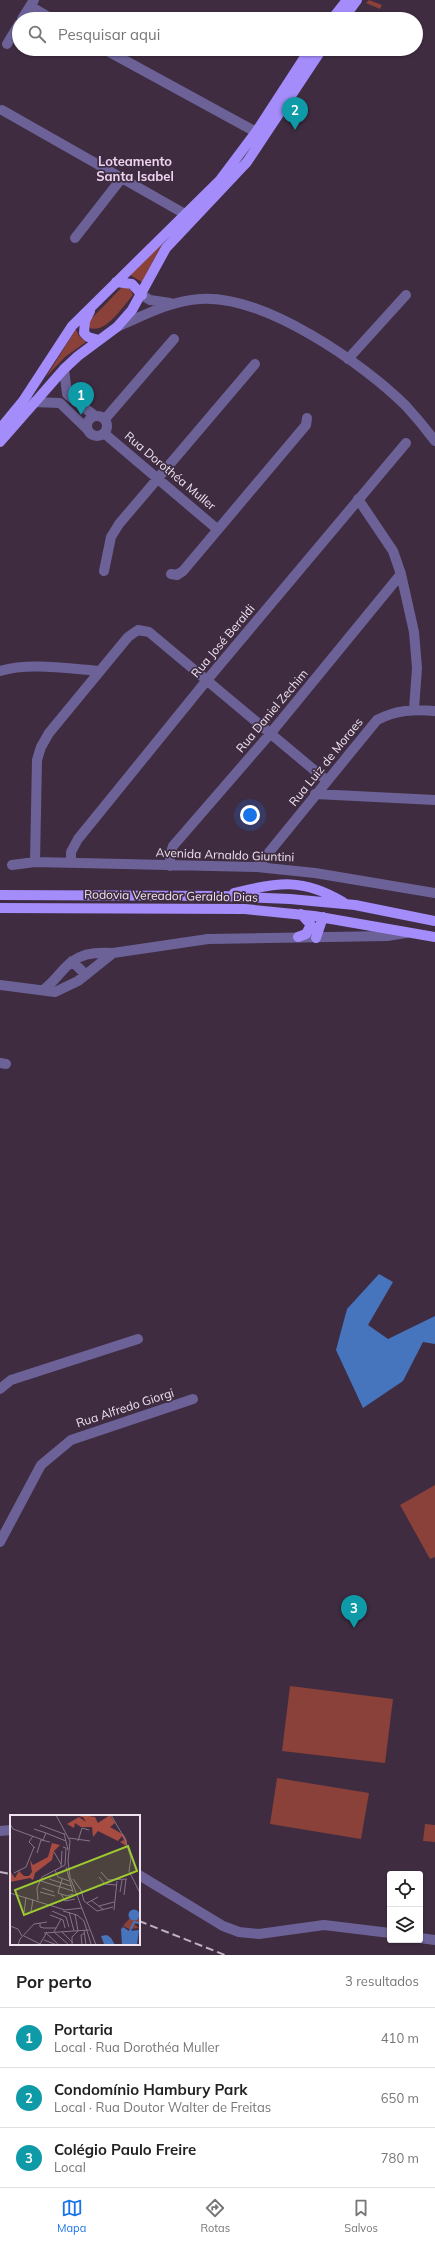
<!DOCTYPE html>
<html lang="pt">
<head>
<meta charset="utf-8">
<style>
	:root { --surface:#fff; --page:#f2f2f2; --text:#222; --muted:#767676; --line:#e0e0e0; --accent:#1a73e8 }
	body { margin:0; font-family:Mulish,sans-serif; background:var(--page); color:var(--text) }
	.controls { position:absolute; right:12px; bottom:12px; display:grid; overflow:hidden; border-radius:4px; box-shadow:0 1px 3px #0004 }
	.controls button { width:36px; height:36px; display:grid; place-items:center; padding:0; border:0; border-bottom:1px solid var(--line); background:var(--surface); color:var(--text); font:20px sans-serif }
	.you { position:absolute; left:250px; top:815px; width:14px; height:14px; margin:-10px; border:3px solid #fff; border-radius:50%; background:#1a73e8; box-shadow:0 0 0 6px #1a73e833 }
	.badge { display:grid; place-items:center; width:26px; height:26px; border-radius:50%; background:var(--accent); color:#fff; font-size:13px; font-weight:700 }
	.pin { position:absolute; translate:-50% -33px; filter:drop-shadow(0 1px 2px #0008) }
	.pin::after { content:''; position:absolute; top:21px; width:14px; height:12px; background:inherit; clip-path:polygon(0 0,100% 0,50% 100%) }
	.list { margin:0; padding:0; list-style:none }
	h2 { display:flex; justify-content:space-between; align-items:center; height:52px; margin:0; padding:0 16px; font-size:17px }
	h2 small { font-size:13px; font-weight:400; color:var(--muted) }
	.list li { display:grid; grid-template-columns:26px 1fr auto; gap:12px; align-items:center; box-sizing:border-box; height:60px; padding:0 16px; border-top:1px solid var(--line) }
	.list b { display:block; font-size:15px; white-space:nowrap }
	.list p { margin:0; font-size:13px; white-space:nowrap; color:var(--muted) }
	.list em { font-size:13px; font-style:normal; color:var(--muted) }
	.icon { flex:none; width:22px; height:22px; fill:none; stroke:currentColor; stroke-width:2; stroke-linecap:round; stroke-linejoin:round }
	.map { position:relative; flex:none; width:435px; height:1955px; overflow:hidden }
	.search { position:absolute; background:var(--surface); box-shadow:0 1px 3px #0004; left:12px; right:12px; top:12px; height:44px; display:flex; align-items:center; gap:10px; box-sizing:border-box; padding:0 14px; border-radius:22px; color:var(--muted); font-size:15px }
	.sheet { height:232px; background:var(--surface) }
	nav { display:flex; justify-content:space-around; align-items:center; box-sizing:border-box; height:56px; border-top:1px solid var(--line); background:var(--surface); font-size:11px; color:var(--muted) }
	nav a { display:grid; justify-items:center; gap:2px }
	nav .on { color:var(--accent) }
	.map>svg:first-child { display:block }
</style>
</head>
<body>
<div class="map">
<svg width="435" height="1955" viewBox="0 0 435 1955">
	<rect width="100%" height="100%" fill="#3f2c41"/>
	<path fill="#894139" d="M369,0L382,5L380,9L366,3Z
		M162,244L142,282L130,275Z
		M123,286L130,289L133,295C123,306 106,334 90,328L88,323L92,318Z
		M76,329L79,336L86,342L65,357L46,377Z
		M435,1485V1557L430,1559L400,1505Z
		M290,1686L393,1699L385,1763L282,1751Z
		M277,1778L369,1793L361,1839L270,1824Z
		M425,1824L435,1825V1842L423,1841Z"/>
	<path fill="#4674bd" d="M379,1274L393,1282L368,1325L388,1339L435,1316V1344L423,1342L403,1381L363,1408L336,1350L347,1309Z"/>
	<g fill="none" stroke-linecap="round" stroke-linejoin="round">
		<path stroke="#6c6297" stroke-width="10" d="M30,6L52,19
			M22,19L34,0
			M7,44L19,24
			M104,49L256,132
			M2,110L185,214
			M75,238L121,179
			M142,295L150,300L170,303
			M117,327C145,315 170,301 200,299C263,294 363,363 406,406C416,417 426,429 435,441
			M348,359L406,295
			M64,369L67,394L95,416
			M33,402L60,403L88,430
			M87 426a10 10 0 1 1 20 0a10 10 0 1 1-20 0Z
			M105,419L174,339
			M105,434L217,529
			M358,499L393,551L401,574L414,632L417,668L414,709
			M104,571L111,537L119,524L255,364
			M171,574L177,575L183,571L306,425L307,418
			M0,671C29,662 70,669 100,671
			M315,794L435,800
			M35,862L37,760L41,747L49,733L128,637L138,630L149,632L326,780
			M71,862V852L78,839L207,680L406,443
			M12,865L35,862L257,867L315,873L435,893
			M170,866V855L173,846L270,734L401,574
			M257,867L377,720C396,710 414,709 435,711
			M72,961L86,975
			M0,985L55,992L78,981L113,953
			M43,990C56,981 62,968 73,961C83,953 100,952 113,953L208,939L387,936L406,933
			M0,1063L6,1064
			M0,1389L11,1380L138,1339
			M0,1542L41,1465L71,1440L193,1399
			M0,1831L11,1830
			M139,1875L223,1926L239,1932L259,1934L324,1925L390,1933
			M420,1938L435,1940"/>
		<path stroke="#a48cfa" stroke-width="10" d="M332,19L347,0
			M343,19L357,0
			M116,282L132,284L142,295
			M90,311L85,321L84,333L88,337L99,340
			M0,429L23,401L72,326L220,180L256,132L310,49
			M0,442L64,369L78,356L117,327L132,310L166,248L247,162L322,49
			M234,893C278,882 303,878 343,902
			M0,895L223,896L290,899L355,905L435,921
			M0,908L245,909L314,916L435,937
			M298,937L306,934L311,925L301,914
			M316,938L323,917"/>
		<path stroke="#bfb2c1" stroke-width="2" stroke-dasharray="8 4" stroke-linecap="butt" d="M0,1872L11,1874
			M139,1921L225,1955"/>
	</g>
	<g text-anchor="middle" stroke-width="3.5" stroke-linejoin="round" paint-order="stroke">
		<g font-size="12" fill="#efe3f0" stroke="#3f2c41">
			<text transform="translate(170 471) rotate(40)" y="4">Rua Dorothéa Muller</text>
			<text transform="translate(223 641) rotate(-50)" y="4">Rua José Beraldi</text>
			<text transform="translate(272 711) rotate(-50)" y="4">Rua Daniel Zechim</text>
			<text transform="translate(326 762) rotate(-51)" y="4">Rua Luiz de Moraes</text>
			<text transform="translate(225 855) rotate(2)" y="4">Avenida Arnaldo Giuntini</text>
			<text transform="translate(171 896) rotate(1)" y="4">Rodovia Vereador Geraldo Dias</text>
			<text transform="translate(125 1408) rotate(-18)" y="4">Rua Alfredo Giorgi</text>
		</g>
		<g font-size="13" font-weight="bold" fill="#eed4f0" stroke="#3f2c41">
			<text x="135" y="166">Loteamento<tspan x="135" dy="15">Santa Isabel</tspan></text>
		</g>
	</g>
	<g transform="translate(10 1815)">
		<rect width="130" height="130" fill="#3f2c41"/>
		<path d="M119,104H130L128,108L124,109L129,113L119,114L113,111Z" fill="#894139"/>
		<path d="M72,0L85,2L88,8L100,0L105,8L100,12L114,20L117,26L116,31L110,27L114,25L112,21L108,26L88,16L83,22L82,12H71L65,8L64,13L57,9L69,2L76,7L73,2H70ZM42,28L50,30L44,36L42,45L25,58L23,65L20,63L0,67V56L5,63L9,56L14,61H19L22,57L20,45L23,50L38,42Z" fill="#a84b40"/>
		<path d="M118.5 100a5.5 5.5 0 1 1 11 0a5.5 5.5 0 1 1-11 0ZM113,112L119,116L129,115L127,130H112L111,114ZM97,120L101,123L105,130L94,129L91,121Z" fill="#4674bd"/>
		<path fill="none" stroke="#4674bd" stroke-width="2" d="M119,118L124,107L130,108"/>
		<path fill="none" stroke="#857587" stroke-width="1" d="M46,0L60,26L58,46L60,62L86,130M101,0L115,24L121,43L119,56L130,78M0,9L3,14L33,25L36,18L56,26M30,10L54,19M24,14L36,18M54,18L58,35M23,21L19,27L25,33M59,23L80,26M68,26L72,13L79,15M44,37L51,49M27,38L31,25L40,27M51,52L52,36M56,52L63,77M45,55L48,62L59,66M91,57L98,65L117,64M4,58L16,52L24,32M89,62L95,69L106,70M39,64L61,71M52,64L48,78L57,81L63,79M63,64L71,75M31,66L63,76M32,73L44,77M71,75L74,86L87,96L103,92M30,77L45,81M110,77L112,65M0,78L55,95L72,93M51,79L55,86L65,84M114,80L116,64M28,85L27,73L32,62L55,50L56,33L53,32M82,86L94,95M77,88L88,82M89,91L104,87M104,95L107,66M42,96L56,102L59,112M53,96L67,100L74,106L81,129L79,130M21,97L23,84M59,97L64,116M14,98L16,82M40,100L53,105L55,113M51,104L44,117L59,130M30,108V112L34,113H46M0,111L8,114L12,121M74,115L76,130M52,117L63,128M34,118L79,115M36,118L49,130M14,121L30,129L37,117M34,125L47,130M8,130L10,124L24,109L37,107M62,130V122L68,116L65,99M72,130L71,120L75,118"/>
		<path fill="#9dca30" fill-opacity="0.15" stroke="#9dca30" stroke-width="2" d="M118,31L127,56L14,100L5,75Z"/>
		<rect width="130" height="130" fill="none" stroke="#efe3f0" stroke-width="2"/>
	</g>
</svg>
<div class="controls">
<button><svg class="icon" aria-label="locate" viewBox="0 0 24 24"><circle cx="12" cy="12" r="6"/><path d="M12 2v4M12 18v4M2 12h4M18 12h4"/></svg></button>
<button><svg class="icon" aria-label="layers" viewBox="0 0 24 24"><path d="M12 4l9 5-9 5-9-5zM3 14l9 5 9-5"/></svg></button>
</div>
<div class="you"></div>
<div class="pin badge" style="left:81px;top:415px;background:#0f9aa8">1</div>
<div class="pin badge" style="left:295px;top:130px;background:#0f9aa8">2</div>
<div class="pin badge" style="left:354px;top:1628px;background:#0f9aa8">3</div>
<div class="search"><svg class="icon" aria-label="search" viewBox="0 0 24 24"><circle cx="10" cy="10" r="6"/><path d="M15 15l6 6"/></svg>Pesquisar aqui</div>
</div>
<section class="sheet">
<h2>Por perto<small>3 resultados</small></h2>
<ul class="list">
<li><span class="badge" style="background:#0f9aa8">1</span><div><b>Portaria</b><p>Local · Rua Dorothéa Muller</p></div><em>410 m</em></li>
<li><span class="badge" style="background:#0f9aa8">2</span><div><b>Condomínio Hambury Park</b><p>Local · Rua Doutor Walter de Freitas</p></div><em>650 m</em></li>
<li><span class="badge" style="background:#0f9aa8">3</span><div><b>Colégio Paulo Freire</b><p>Local</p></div><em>780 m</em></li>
</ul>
</section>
<nav>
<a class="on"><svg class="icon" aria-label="map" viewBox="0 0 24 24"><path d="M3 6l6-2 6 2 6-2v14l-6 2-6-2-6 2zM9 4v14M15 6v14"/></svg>Mapa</a>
<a><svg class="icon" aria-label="directions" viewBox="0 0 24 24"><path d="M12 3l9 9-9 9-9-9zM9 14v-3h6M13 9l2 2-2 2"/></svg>Rotas</a>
<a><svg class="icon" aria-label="saved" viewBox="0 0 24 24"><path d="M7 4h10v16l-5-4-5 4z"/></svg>Salvos</a>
</nav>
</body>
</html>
